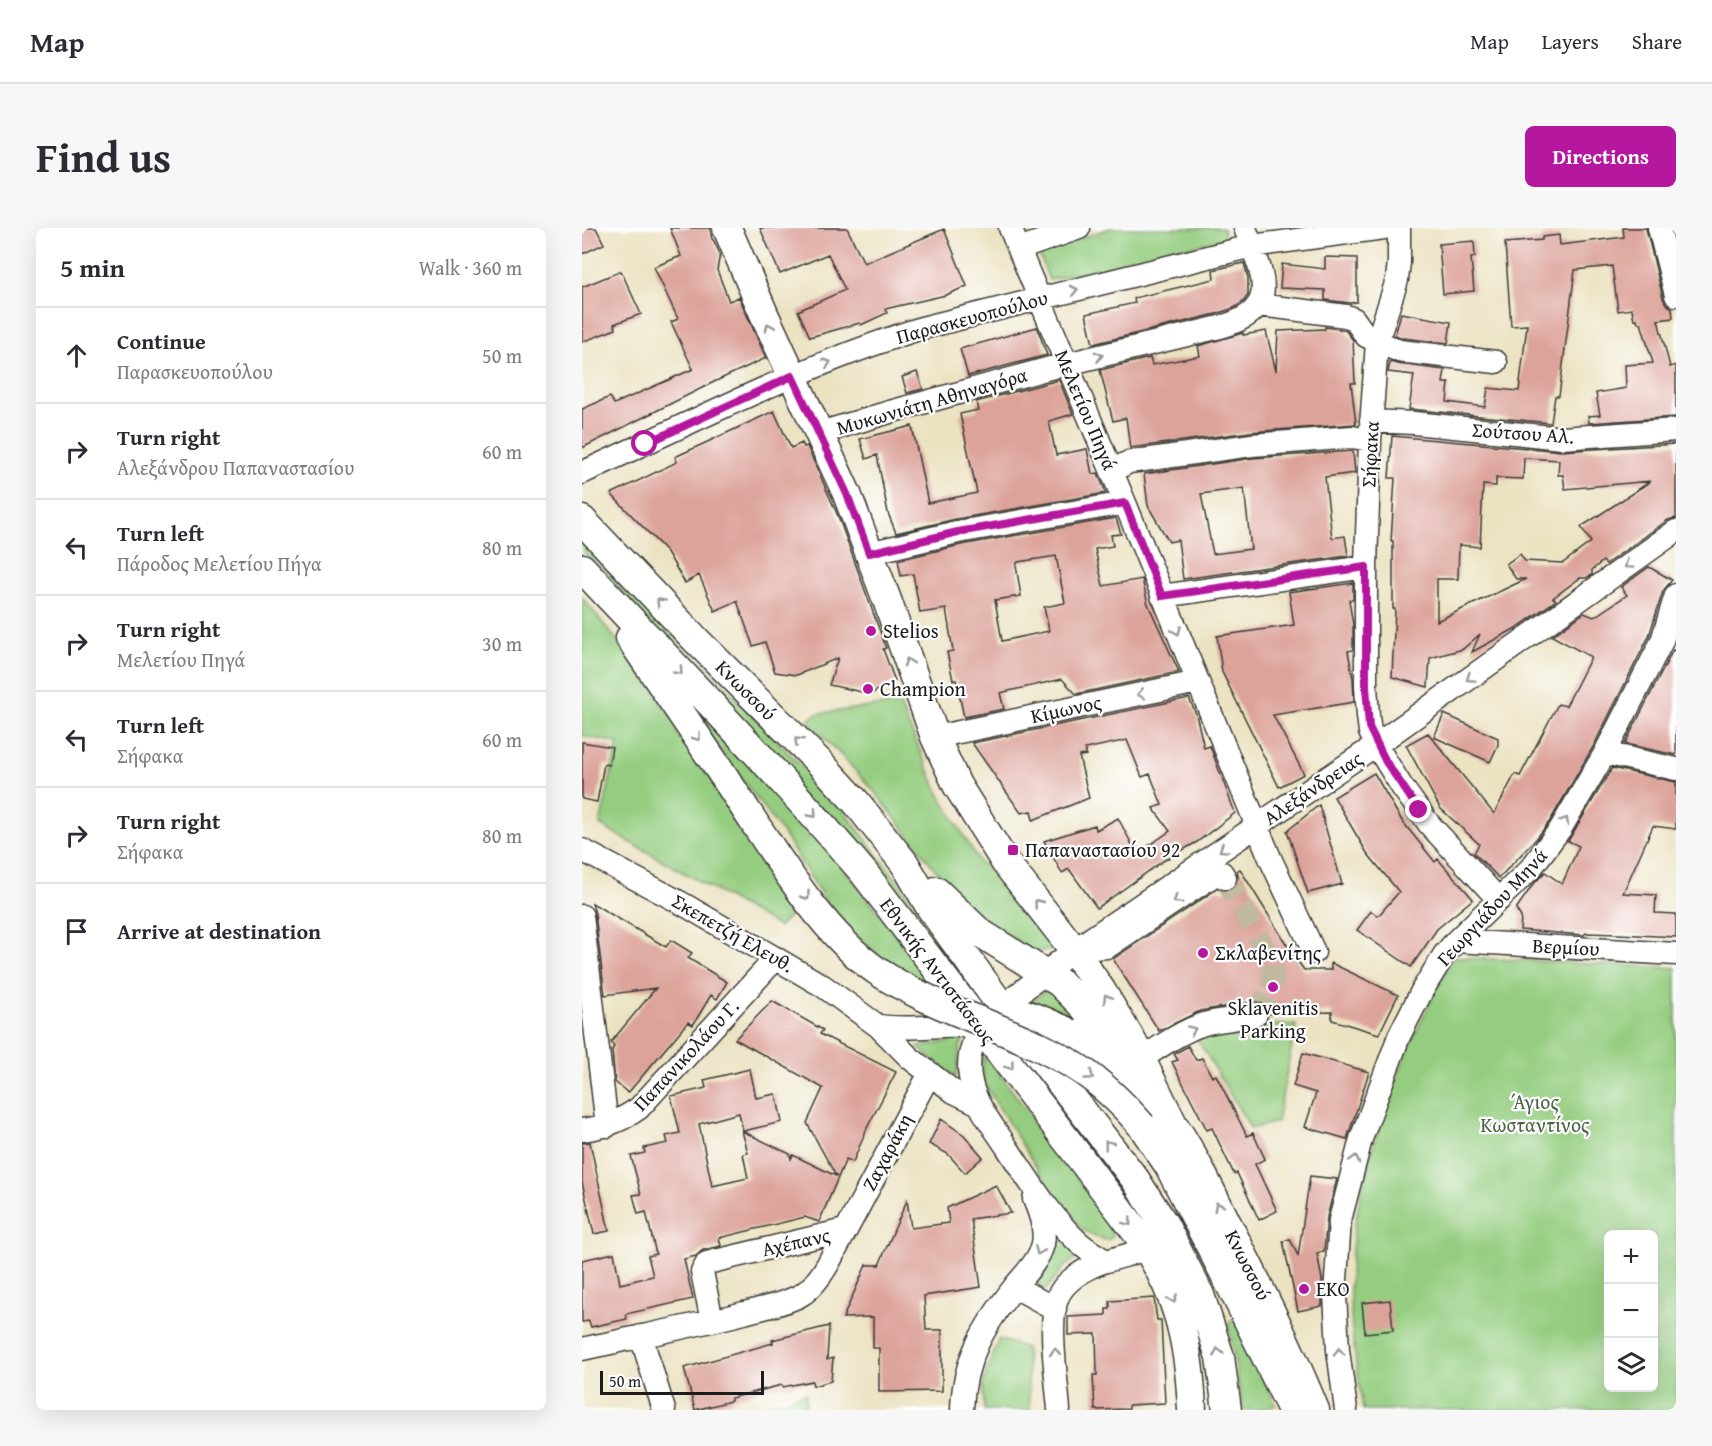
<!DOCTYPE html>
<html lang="en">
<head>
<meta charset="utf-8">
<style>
	:root { --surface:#fff; --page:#f7f7f7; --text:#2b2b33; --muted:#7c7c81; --line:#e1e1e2; --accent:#b5179e }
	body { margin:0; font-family:"Gentium Book Plus",serif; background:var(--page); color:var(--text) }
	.controls { position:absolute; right:18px; bottom:18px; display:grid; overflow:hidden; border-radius:9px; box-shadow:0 6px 24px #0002 }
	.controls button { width:54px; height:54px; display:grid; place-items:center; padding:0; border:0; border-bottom:2px solid var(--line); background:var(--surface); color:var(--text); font:30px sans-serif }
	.scale { position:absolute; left:18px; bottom:15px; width:164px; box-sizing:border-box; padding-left:6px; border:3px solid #1c1c1c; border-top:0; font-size:16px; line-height:21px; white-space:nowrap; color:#1c1c1c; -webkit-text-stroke:4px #fff; paint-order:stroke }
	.stop { position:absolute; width:18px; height:18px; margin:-14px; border:4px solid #b5179e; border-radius:50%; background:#fff }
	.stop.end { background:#b5179e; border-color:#fff; box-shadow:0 2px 6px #0008 }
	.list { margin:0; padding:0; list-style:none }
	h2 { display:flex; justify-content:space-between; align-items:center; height:78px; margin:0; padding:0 24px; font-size:26px }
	h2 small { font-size:20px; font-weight:400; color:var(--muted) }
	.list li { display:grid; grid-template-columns:39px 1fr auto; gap:18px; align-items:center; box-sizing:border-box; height:96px; padding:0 24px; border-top:2px solid var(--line) }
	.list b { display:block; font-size:22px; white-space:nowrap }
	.list p { margin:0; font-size:20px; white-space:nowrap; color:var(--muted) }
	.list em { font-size:20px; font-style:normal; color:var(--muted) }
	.icon { flex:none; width:33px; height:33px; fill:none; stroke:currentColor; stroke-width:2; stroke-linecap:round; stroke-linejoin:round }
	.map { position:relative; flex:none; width:1094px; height:1182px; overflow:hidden; border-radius:9px }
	header { display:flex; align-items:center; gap:36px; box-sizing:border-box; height:84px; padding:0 30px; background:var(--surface); border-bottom:2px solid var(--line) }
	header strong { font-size:28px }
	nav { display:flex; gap:33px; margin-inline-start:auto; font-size:21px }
	.intro { display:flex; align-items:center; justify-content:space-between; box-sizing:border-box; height:144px; padding:0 36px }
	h1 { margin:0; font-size:42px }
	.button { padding:15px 27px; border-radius:9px; background:var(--accent); color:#fff; font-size:21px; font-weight:700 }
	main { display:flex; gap:36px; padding:0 36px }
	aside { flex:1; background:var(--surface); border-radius:9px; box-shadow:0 6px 24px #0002 }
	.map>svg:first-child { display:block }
</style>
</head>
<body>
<header>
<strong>Map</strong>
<nav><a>Map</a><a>Layers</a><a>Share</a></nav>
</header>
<div class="intro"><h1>Find us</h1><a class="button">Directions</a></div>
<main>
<aside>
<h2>5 min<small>Walk · 360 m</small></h2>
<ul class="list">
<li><svg class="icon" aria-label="ahead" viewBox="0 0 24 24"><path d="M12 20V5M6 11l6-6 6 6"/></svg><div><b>Continue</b><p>Παρασκευοπούλου</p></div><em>50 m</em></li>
<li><svg class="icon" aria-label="right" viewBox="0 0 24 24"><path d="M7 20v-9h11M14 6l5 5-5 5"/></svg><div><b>Turn right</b><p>Αλεξάνδρου Παπαναστασίου</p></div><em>60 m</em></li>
<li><svg class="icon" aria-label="left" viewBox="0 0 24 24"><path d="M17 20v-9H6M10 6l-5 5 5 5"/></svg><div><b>Turn left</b><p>Πάροδος Μελετίου Πήγα</p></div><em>80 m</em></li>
<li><svg class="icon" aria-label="right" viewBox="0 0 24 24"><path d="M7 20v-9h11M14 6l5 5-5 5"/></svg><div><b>Turn right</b><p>Μελετίου Πηγά</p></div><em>30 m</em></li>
<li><svg class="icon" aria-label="left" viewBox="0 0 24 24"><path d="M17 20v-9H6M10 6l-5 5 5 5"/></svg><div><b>Turn left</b><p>Σήφακα</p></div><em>60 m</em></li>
<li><svg class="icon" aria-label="right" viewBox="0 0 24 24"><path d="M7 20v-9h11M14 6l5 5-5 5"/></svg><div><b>Turn right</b><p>Σήφακα</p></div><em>80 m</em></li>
<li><svg class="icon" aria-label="arrive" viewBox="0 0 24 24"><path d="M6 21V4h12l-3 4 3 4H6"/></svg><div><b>Arrive at destination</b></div></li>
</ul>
</aside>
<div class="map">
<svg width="1094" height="1182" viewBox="0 0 1094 1182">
	<rect width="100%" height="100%" fill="#fff"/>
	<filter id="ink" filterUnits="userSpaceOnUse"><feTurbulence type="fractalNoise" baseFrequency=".0167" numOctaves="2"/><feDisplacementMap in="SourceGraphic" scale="12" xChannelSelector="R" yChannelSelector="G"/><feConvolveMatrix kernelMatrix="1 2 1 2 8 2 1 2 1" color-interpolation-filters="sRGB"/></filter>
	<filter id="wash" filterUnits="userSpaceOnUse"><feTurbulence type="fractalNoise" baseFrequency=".008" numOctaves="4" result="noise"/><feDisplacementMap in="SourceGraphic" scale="24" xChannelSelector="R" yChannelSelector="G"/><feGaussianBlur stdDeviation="1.35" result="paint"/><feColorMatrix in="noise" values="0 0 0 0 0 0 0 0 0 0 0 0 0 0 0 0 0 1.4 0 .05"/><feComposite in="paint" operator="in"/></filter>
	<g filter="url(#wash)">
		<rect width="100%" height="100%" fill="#ebe2c1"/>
		<path fill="#95cd80" stroke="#58744e" stroke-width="1.5" fill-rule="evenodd" d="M528,0H641L643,11L467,52L457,25Z
			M0,307L262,583L353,702L404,776L399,778L21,342L0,323Z
			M0,369L53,435L218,677L197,699L18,597L36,515L0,508Z
			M95,457C185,553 278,649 351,760L313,740L269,703L245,675L202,607L125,504Z
			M317,475L357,566L398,635L414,647L429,654L474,716L471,722L452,724L400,690L366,658L293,564L258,526L224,493L234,486Z
			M872,729L1094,740V1182H781C775,1142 768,1100 768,1060C768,950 819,825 872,729ZM1026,1006H1072V1160H1026Z
			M468,759L517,811L478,784L449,775Z
			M669,797H714L695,894L669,901L614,809Z
			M381,811L378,820L374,849L335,819Z
			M404,828L527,992L531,1002L530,1009L526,1012L520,1011L500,1002L457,944L401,854C401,846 398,834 404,828Z
			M473,1004L497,1028L481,1040L464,1062L455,1057L470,1028Z
			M653,1092L694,1177L675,1182H661L646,1094Z
			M417,1111L444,1120L448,1182H402L401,1154Z
			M224,1165V1182H171Z"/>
		<g id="blocks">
			<path fill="#dca39a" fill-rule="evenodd" d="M0,0H14L22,16L0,26Z
				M88,0H128L130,11L132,13L138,26L135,42L147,73L157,69L184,130L134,153L0,220V181L28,169L32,176L111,141L89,94L96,91L72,39L99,28Z
				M178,0H265L282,35L362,1L385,58L364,67L303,81L305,85L279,97L278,95L228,109L216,83L263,62L246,26L198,46Z
				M1041,0H1064L1081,70L1084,76L1090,80L1091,90L1076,92L1088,139L1094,137V189L1007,195L1006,188L1018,187L1014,165L1044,160L1043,137L1071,135L1059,95H1056L1055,91L1052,92L1050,81L1036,83L1030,38L993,42L977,168H973L969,195L827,181L832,147L806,144L808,134L815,136L863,142L861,155H867L865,174L903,179L906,160L937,163L945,97L929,98L923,15L960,12V9L977,7L978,17L1042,9Z
				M892,13L893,29L889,30L892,63L861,66L857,16Z
				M743,29L775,30V74L768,75L743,72V62L698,60L700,36L743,41Z
				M662,35L666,50V67L662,73L652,80L634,86L511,116L504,86L553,75L552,70L632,51L631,42Z
				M39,43L59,86L32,96L34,101L0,114V59Z
				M819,85L869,94L866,115L821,110L813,107Z
				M455,99L465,127L386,148L378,121Z
				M743,99L763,102L771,112L773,155H769L774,196L668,204L548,220L544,190L531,193L518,142L568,130L570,137L618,128L616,118L661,105V107L684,103L694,143L696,103L743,101Z
				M335,144L341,161L325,165L320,149Z
				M477,152L491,186L467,193L474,227L505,221L510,246L516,245L524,265L374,291L314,305L306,285L295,227L284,231L278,211L330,198L346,275L395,265L378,186L396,182L394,174Z
				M192,183L209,220L220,215L222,219L225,218L256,288L304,420L301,421L313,453L289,466L247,457L256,430L215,447L193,444L183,414L171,418L155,373L133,383L117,347L103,355L85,324L29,266L95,234L93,229Z
				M810,208L979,223L1094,216V290L1086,292L1024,336L1021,333L1010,342V347L1004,350H998L971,370L974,372L936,399L890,424L898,406L881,421L848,430L846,459L810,449L813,381H811V313H809L813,250H807ZM942,230L977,232L976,247H981L983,261L1069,253L999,299L1009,314L981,335L943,333L938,326L924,336L934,351H944L855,393V351H876L877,317L898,319L901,257L914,258V250L941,251Z
				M771,223L773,245L743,249L750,310L763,308L766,328L601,351L596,312L587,314L566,278L562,246L671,230ZM662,260L669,321L631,326L619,266Z
				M534,290L539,306L529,307L531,318L513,321L521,358L560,351L566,376L597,444L494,466L480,451L418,465L422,481L382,489L374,452H371L365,424L371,423L364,381L338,385L331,346L319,348L316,332L379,317ZM474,328L483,375L462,379L467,403L420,413L413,372L439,368L434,337L436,334Z
				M1067,339L1090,352L1081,363L1067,408L1011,519L968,593L954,611L917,650L892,625L897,616L858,580L824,517L846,505L912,586L933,546L938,548L976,476L984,478L1009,429L970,408L1002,385L1012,389L1045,367L1039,359Z
				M771,355V372H767L771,397V422L766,423L771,451L772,474L691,487L722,546L697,559L640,444L635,408L712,397L707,364Z
				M1091,422L1094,423V527L1043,516Z
				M607,470L614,486L622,520L628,518L653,585L615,614L581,633L515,680L487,641L480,645L462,613L513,597L514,602L536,590L555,626L588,603L571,580L580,577L568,546L560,549L545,512L503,521L504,527L497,528L507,570L451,592L449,583L439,585L390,515Z
				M862,486L916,510V517L908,534L852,509Z
				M0,514L30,519L27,537L22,536L15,574L0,571Z
				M1030,540L1094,554V601L1071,598L1041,665L1074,667L1073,685L1094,686V709L1036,706L1004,705L1002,707L938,702L939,689L934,681L950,658L963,644L980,656L997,618L986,613Z
				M792,545L820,593L853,634L856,631L891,671L855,701L829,739L775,702L789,683L796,688L817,664L785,625L752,569Z
				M737,577L760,656L726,665L705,603Z
				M658,641L708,722L722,742H749V735L816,767L797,806L750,792V784L687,786L684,777L676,773L618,783L577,803L531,731L635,661L643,663L650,661L655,656L656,649L655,643Z
				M10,675L84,719L89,712L110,725L106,730L145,754L135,771L129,767L111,797L106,794L46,865L33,854L30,822L32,819L29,814L74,760L23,767L13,686Z
				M190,773L241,802L238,806L314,844L285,900L271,934L264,931L237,994L223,989L137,1010L139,1018L121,1022L114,1028L102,1031L111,1071L44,1086L45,1091L9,1099L7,1093L0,1094V1032L32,1025L38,1056L71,1048L66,1028L74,1026L64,984L56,986L51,967L59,966L49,928L63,925L62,920L86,915L84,908L98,905L89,868L124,860L122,852L168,841L174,870L194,866L200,894L161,903L157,885L117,896L130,958L166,950L161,926L166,925L160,903L208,926L209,931L211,927L254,948L225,895L241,860L153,811Z
				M606,818L614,832L620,830L630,849L634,847L665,908L671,905L683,931L673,936L695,983L677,992L655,945L652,946L630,900L625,902L590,834L596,832L592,826Z
				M721,825L787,844L765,911L723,899L734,865L711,858Z
				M359,891L382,907L401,929L383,945L366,926L347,916Z
				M8,914L27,1003L12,1006L0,954V915Z
				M728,948L755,951L745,989L742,1023L735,1025L740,1052V1078L716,1083L701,1013L708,1011L716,1028Z
				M414,957L429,985L389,991L399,1059L342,1068L344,1102H360V1163L297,1164V1120H291V1089L261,1090L284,1037H297L325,972L329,1000L367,995L365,980Z
				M572,1070L575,1092H579L583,1175L547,1177V1181L513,1182L511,1147H515L514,1106L486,1107V1089L524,1087V1081H528V1073Z
				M808,1072L811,1102L783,1105L780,1075Z
				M247,1098L245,1132L251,1130L249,1153L231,1158L230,1153L201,1159L200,1157L149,1170V1173L113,1182L102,1140L191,1115L190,1112Z"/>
		</g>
	</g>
	<g filter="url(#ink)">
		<use href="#blocks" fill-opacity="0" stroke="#3b3a35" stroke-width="1.5"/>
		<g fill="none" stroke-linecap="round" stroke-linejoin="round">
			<path stroke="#c2baa0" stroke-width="22" stroke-dasharray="22 11" stroke-linecap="butt" d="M643,650L691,735V759L674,786"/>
			<g stroke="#3b3a35" stroke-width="25">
				<path id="minor" d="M428,0L543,275L688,630L732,724
					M817,0V34L815,52L795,114L788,212L784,339V458L786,488L788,504L794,517L820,559L847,596L917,672
					M1077,0L1094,67
					M437,21L497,0
					M677,77L764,88L772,91L784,108L817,123L914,134
					M789,193L832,195L980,210L1094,202
					M238,205L311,183L468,140L638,99C702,82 680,46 663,0
					M530,243L547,234L670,217L770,209L788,212
					M0,245C112,193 222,137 340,100L670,18L802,0
					M287,325L376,304L543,275
					M580,368L784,339
					M353,509L616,454
					M1023,525L1094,541
					M0,622L101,676L241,758L296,798L328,830L372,864L397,876
					M0,688L25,898
					M874,713L1094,726
					M496,721L525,719L635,645H640L643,650
					M296,798C331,803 364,795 399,798
					M559,831C579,818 600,803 622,796C639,791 657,792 674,786
					M0,902C23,899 39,893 57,880L194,730
					M524,1033C512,1026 501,1020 491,1009C465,983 446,951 426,921C412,899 392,876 388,849C384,825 394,803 410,787L492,722L794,517L1094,303
					M433,1059L473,1081
					M130,1093L120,1044L125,1035L263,1002
					M59,1108L82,1182
					M0,1121C54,1109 108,1099 162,1085C180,1080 203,1076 219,1067C231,1060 239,1048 246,1036L348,845
					M380,1182C381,1131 403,1097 433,1058C444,1045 457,1032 461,1016C464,1001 458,985 452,971
					M477,1182C475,1154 466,1096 475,1071C481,1053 504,1040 521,1034C539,1028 563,1025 576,1010
					M764,1182L756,1122L753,1066L758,992L779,911L817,808L841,761L862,727L874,713L949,640L979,600L1023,525L1080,413L1094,367"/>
			</g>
			<g stroke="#3b3a35" stroke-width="31">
				<path id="major" d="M145,0L182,86L265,266L305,372L353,509L375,557L423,634L492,722L519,762L551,815L591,896
					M0,292L115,413L239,536L274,574L323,636L348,679L420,779L553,951L582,996L618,1067L638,1129L645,1182
					M0,340C95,441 192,540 282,645L555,1005C596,1064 607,1112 610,1182
					M48,410L143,550
					M354,663L397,704L478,755L502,779L541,830
					M420,779C488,797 549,835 589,893C614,929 632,971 652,1009C681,1066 709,1123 733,1182
					M560,898L587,938L655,1070L710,1182"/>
			</g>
			<use href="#minor" stroke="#fff" stroke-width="22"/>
			<use href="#major" stroke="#fff" stroke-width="28"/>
			<g stroke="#3b3a35" stroke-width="31" stroke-linecap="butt">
				<path id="major-bridge" d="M143,550C183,609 236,703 295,743C357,784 433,800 496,840C521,856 541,876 560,898"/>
			</g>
			<use href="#major-bridge" stroke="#fff" stroke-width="28"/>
		</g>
		<defs><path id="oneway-chevron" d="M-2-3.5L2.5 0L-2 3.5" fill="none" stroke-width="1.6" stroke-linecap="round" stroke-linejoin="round" transform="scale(1.5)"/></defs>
		<g stroke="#999">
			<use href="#oneway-chevron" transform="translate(492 62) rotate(-14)"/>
			<use href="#oneway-chevron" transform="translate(187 99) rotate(-114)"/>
			<use href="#oneway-chevron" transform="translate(517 128) rotate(-14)"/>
			<use href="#oneway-chevron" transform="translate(245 135) rotate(-22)"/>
			<use href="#oneway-chevron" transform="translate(1046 337) rotate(145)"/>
			<use href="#oneway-chevron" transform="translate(78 374) rotate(-133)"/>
			<use href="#oneway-chevron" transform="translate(595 403) rotate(67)"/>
			<use href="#oneway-chevron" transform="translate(326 434) rotate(-108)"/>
			<use href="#oneway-chevron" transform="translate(97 443) rotate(47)"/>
			<use href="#oneway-chevron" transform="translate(888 450) rotate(145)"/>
			<use href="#oneway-chevron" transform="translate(559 466) rotate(168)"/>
			<use href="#oneway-chevron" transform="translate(115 509) rotate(55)"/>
			<use href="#oneway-chevron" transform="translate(216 513) rotate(-136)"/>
			<use href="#oneway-chevron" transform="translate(231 586) rotate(48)"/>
			<use href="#oneway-chevron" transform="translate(983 593) rotate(-59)"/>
			<use href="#oneway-chevron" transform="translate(641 621) rotate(146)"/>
			<use href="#oneway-chevron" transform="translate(224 668) rotate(55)"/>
			<use href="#oneway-chevron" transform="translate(595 672) rotate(146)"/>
			<use href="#oneway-chevron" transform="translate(456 675) rotate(-129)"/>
			<use href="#oneway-chevron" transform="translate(525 770) rotate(-122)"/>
			<use href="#oneway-chevron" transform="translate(610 802) rotate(-24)"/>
			<use href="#oneway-chevron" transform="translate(428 838) rotate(54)"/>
			<use href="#oneway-chevron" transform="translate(508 848) rotate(36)"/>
			<use href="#oneway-chevron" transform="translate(526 916) rotate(-128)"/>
			<use href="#oneway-chevron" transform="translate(773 931) rotate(-74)"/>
			<use href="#oneway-chevron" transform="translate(636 978) rotate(-117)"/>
			<use href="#oneway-chevron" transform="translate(546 994) rotate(52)"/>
			<use href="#oneway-chevron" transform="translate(457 1023) rotate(113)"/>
			<use href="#oneway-chevron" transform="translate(591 1071) rotate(68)"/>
			<use href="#oneway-chevron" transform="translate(473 1124) rotate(-93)"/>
			<use href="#oneway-chevron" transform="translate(636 1124) rotate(-104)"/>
			<use href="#oneway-chevron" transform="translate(757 1124) rotate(-95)"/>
		</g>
	</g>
	<g fill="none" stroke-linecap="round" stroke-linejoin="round" filter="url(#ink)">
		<path stroke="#b5179e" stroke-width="8" d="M63,216L210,148L265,266L287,325L376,304L543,275L580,368L784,339V458L787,499L804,534L837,582"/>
	</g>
	<g fill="#b5179e" stroke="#fff" stroke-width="2">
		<circle cx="289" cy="403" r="6"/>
		<circle cx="286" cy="461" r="6"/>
		<rect x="425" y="616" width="12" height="12" rx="3"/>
		<circle cx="621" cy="725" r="6"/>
		<circle cx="691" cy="759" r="6"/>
		<circle cx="722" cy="1061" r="6"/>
	</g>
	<g text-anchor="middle" stroke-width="4.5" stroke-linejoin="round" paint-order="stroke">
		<g font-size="20" fill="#1c1c1c" stroke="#fff">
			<text transform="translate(390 89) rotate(-15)" y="7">Παρασκευοπούλου</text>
			<text transform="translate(350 173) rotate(-16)" y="7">Μυκωνιάτη Αθηναγόρα</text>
			<text transform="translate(504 182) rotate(67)" y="7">Μελετίου Πηγά</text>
			<text transform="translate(941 205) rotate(4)" y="7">Σούτσου Αλ.</text>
			<text transform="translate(788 226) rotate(-87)" y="7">Σήφακα</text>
			<text transform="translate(164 462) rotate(45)" y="7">Κνωσσού</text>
			<text transform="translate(484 481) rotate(-12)" y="7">Κίμωνος</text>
			<text transform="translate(731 560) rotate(-34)" y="7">Αλεξάνδρειας</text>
			<text transform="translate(910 679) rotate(-47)" y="7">Γεωργιάδου Μηνά</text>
			<text transform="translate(151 705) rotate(30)" y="7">Σκεπετζή Ελευθ.</text>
			<text transform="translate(984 719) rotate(3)" y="7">Βερμίου</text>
			<text transform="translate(356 743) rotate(53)" y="7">Εθνικής Αντιστάσεως</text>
			<text transform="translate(104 827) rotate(-47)" y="7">Παπανικολάου Γ.</text>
			<text transform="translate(305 924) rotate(-62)" y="7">Ζαχαράκη</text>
			<text transform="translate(214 1014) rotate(-13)" y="7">Αχέπανς</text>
			<text transform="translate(666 1037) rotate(63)" y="7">Κνωσσού</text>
		</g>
		<g font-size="20" fill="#1c1c1c" stroke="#fff" text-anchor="start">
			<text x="301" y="410">Stelios</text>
			<text x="298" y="468">Champion</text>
			<text x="443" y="629">Παπαναστασίου 92</text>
			<text x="633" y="732">Σκλαβενίτης</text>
			<text x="691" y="787" text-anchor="middle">Sklavenitis<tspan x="691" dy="23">Parking</tspan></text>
			<text x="734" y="1068">EKO</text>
		</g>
		<g font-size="20" fill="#4c6344" stroke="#fff">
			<text x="953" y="881">Άγιος<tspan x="953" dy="23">Κωσταντίνος</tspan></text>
		</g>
	</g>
</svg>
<div class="controls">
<button>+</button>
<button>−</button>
<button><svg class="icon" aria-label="layers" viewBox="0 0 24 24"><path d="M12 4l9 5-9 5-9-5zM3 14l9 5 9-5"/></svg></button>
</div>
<div class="scale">50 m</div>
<div class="stop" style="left:63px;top:216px"></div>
<div class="stop end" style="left:837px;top:582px"></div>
</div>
</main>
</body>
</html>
